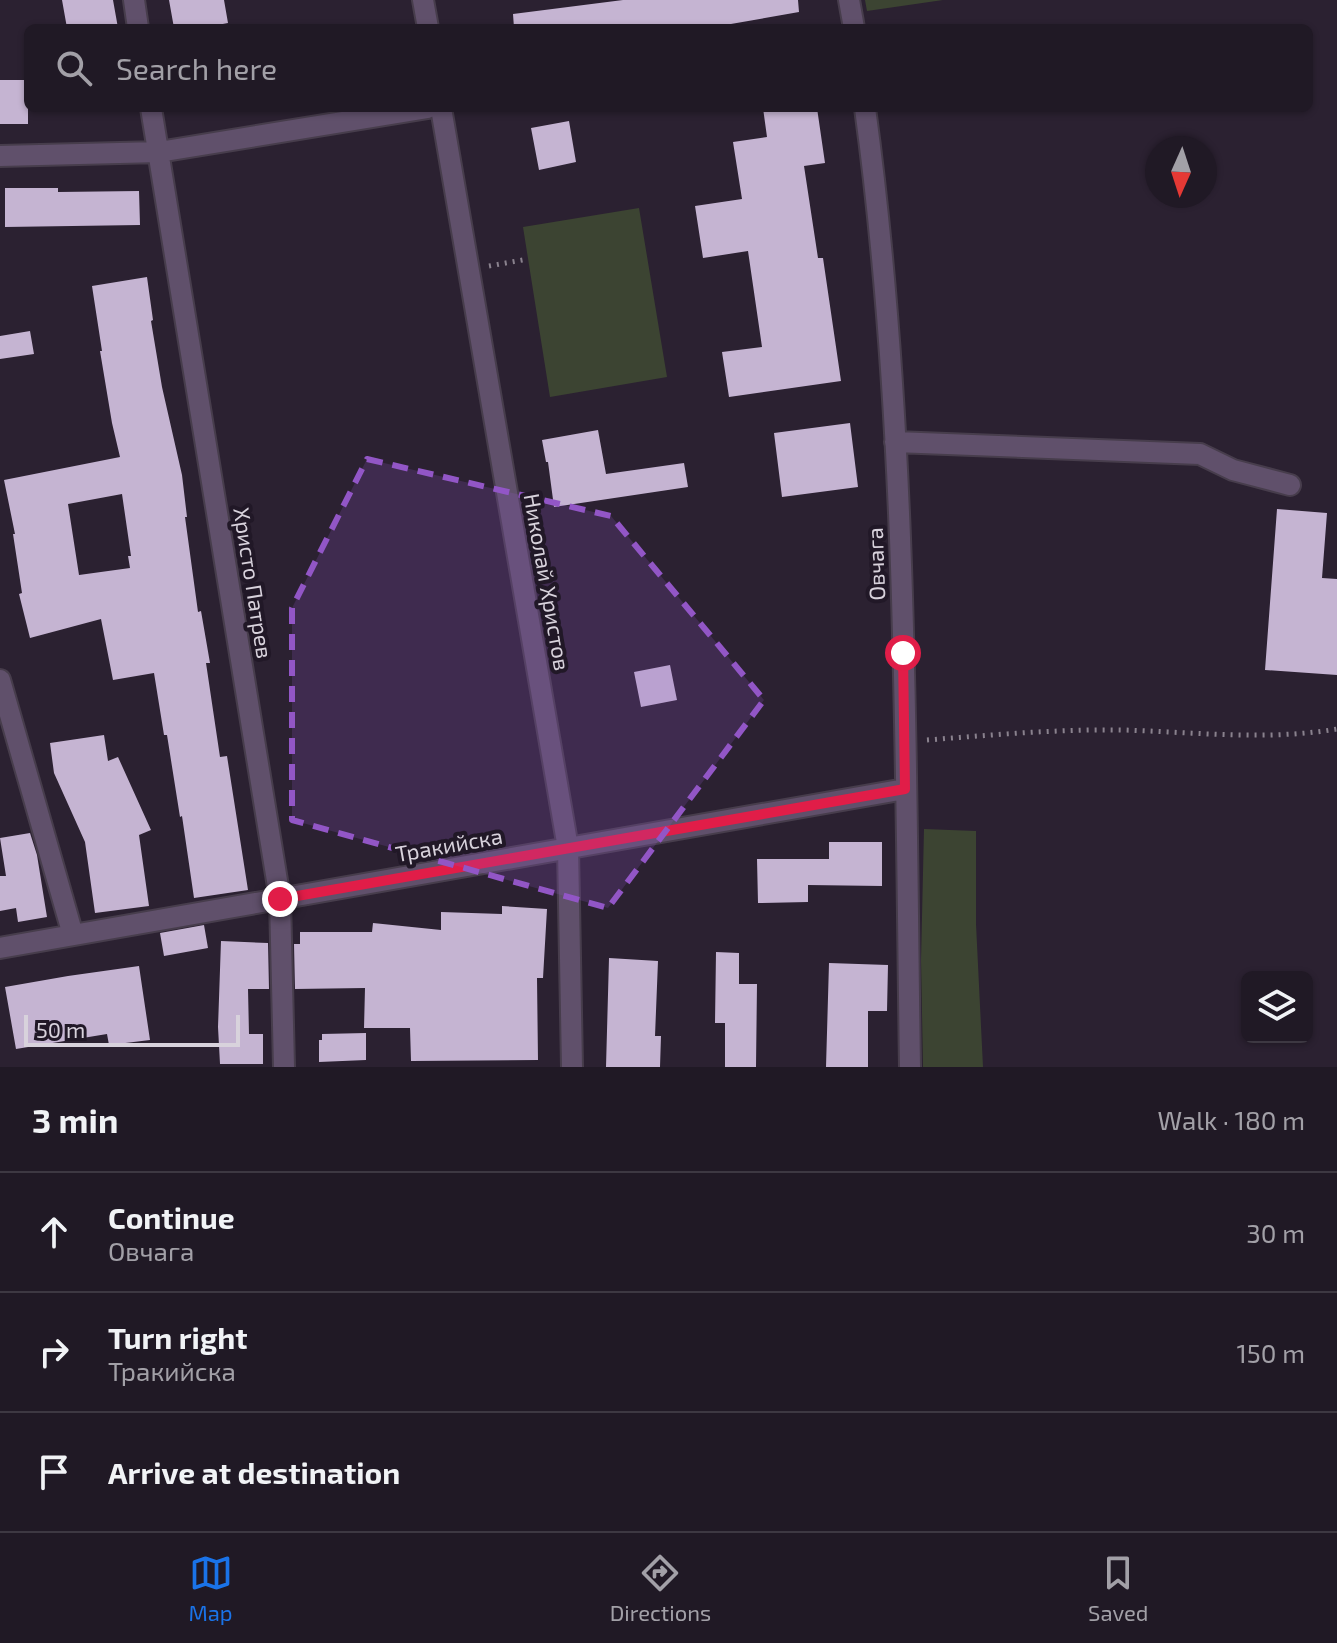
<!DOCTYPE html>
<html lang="en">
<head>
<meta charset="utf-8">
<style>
	:root { --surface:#201925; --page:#2d2632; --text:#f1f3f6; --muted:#a2a0a7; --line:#3d3842; --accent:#1a73e8 }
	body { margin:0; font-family:"Exo 2",sans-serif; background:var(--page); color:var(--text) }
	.controls { position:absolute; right:24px; bottom:24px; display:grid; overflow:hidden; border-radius:12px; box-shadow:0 2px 6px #0004 }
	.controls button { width:72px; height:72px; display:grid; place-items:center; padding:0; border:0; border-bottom:2px solid var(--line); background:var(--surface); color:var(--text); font:40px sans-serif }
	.compass { position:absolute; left:1145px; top:136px; width:72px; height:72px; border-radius:50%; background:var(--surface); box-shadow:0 2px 6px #0004; rotate:183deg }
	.scale { position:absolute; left:24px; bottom:20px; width:216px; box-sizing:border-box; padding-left:8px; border:4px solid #d8d2dc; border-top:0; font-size:22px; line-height:28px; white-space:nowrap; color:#d8d2dc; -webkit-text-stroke:6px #211827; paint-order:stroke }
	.stop { position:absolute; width:24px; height:24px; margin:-18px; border:6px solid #e11d48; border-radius:50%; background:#fff }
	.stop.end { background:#e11d48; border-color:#fff; box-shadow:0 2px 8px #0008 }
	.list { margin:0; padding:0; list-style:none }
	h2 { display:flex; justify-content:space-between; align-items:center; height:104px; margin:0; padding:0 32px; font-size:34px }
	h2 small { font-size:26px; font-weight:400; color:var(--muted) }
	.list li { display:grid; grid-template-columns:52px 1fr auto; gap:24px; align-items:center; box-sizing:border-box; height:120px; padding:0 32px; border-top:2px solid var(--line) }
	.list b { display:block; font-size:30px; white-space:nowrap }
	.list p { margin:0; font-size:26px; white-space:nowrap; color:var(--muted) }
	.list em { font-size:26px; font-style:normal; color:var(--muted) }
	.icon { flex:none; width:44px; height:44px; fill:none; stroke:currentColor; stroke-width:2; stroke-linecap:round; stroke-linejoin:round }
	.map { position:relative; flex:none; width:1337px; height:1067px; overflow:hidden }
	.search { position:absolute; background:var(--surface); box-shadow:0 2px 6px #0004; left:24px; right:24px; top:24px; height:88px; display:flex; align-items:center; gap:20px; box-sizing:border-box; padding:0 28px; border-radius:12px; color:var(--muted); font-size:30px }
	.sheet { height:464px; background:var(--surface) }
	nav { display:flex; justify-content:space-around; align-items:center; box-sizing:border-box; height:112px; border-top:2px solid var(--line); background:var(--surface); font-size:22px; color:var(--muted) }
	nav a { display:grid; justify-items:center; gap:4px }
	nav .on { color:var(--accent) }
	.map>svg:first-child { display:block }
</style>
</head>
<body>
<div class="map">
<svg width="1337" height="1067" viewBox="0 0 1337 1067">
	<rect width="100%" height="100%" fill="#2b2131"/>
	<path fill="#3c4432" d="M865,0H943L867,11Z
		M639,208L667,377L550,397L523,227Z
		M924,829L976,831V924L983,1067H923L921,960Z"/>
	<path fill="#c5b4d2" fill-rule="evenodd" d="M62,0H113L118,28H67Z
		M169,0H224L228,23L202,28H174Z
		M623,0H798L799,12L708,28H514L513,14Z
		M0,80H28V124H0Z
		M763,108H817L825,163L804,166L818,258H823L841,381L729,397L722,352L762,347L748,251L703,258L695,206L742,199L733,142L767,137Z
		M569,121L576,162L539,170L531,128Z
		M5,188H58V192L139,191L140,225L5,227Z
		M147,277L153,320L151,321L162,387L182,475L187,517H185L198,612L201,611L210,663H206L220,757L227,756L248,890L194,898L182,816L180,817L167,735H164L154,673L113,680L101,619L30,638L19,594L22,593L13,534H15L4,480L120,457L112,423L100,351H102L92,286ZM122,494L131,556H128L130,568L79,575L68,504Z
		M30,331L34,354L0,359V336Z
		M850,423L858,487L782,497L774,433Z
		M598,430L606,474L684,463L688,487L554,507L548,462H546L542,440Z
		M1277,509L1327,513L1322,578L1337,579V675L1265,670Z
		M670,665L677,700L641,707L634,672Z
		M104,735L108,761L118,757L151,830L139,835L149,906L95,913L85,842L54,773L50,743Z
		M30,833L37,855L47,917L18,922L16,908L0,911V876H6L0,838Z
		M829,842H882V886L808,885V902L758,903L757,859H829Z
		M502,906L547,909L543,978H537L538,1060L411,1061L410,1028H364L365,988L295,989L294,944H300V932H372L373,923L441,930V912L502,914Z
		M204,925L208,948L164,956L160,933Z
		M221,941L268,943L269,989H248L249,1034H263V1064H220L218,1027Z
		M716,952L739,953V984H757L756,1067H725V1023H715Z
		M609,958L658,961L655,1036H661L660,1067H606Z
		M829,963L888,965L887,1011H868V1067H826Z
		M139,966L150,1040L109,1045L107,1034L16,1049L5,987L68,976Z
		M366,1033V1060L319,1062V1040H322V1034Z"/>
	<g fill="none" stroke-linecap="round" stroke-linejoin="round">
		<g stroke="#473d4c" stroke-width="24">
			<path id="minor" d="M134,0L138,28
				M423,0L428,28
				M849,0L854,28
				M151,108L280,899L284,1067
				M441,108L568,848L572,1067
				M865,108C908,423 905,749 910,1067
				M0,156L159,152L428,108
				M895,442L1200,454L1233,470L1290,485
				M0,680L73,935
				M0,948L905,789"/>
		</g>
		<path stroke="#8a828e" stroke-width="5" stroke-dasharray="2 6" stroke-linecap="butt" d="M489,266L528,259
			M927,740C992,735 1057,729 1123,730C1194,732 1266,741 1337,729"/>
		<use href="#minor" stroke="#60506b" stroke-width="20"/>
	</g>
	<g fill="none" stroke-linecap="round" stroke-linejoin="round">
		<path stroke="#e11d48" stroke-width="10" d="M280,899L905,789L903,653"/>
	</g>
	<path fill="#9256c6" fill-opacity="0.2" stroke="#9256c6" stroke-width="6" stroke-dasharray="16 10" stroke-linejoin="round" d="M367,459L611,516L764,700L608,908L292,820V608Z"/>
	<g text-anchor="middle" stroke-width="8" stroke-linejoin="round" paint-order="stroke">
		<g font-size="22" fill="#d8d2dc" stroke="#211827">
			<text transform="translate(876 564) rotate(-92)" y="8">Овчага</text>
			<text transform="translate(547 582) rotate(80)" y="8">Николай Христов</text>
			<text transform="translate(253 583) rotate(81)" y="8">Христо Патрев</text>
			<text transform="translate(449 845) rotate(-10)" y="8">Тракийска</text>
		</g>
	</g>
</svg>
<div class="controls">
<button><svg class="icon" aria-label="layers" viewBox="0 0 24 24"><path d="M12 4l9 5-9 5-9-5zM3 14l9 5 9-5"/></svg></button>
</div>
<svg class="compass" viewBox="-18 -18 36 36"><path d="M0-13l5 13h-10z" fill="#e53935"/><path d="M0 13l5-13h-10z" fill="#a2a0a7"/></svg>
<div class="scale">50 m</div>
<div class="stop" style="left:903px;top:653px"></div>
<div class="stop end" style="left:280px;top:899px"></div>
<div class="search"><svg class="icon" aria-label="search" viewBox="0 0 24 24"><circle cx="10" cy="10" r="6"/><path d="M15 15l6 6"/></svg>Search here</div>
</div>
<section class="sheet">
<h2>3 min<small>Walk · 180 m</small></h2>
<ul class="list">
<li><svg class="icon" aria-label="ahead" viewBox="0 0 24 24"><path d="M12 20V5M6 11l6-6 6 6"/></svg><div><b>Continue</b><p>Овчага</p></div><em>30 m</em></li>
<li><svg class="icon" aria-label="right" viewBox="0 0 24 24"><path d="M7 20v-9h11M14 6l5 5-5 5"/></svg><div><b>Turn right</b><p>Тракийска</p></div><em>150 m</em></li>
<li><svg class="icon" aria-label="arrive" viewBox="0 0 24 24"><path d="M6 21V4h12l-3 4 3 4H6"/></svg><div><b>Arrive at destination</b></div></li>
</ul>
</section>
<nav>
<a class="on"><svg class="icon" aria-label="map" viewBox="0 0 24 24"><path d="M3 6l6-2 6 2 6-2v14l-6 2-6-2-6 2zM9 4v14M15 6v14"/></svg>Map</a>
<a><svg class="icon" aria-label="directions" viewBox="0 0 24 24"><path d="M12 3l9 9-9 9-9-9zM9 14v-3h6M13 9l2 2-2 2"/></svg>Directions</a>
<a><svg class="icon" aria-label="saved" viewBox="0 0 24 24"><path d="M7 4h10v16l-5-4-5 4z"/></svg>Saved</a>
</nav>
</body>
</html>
